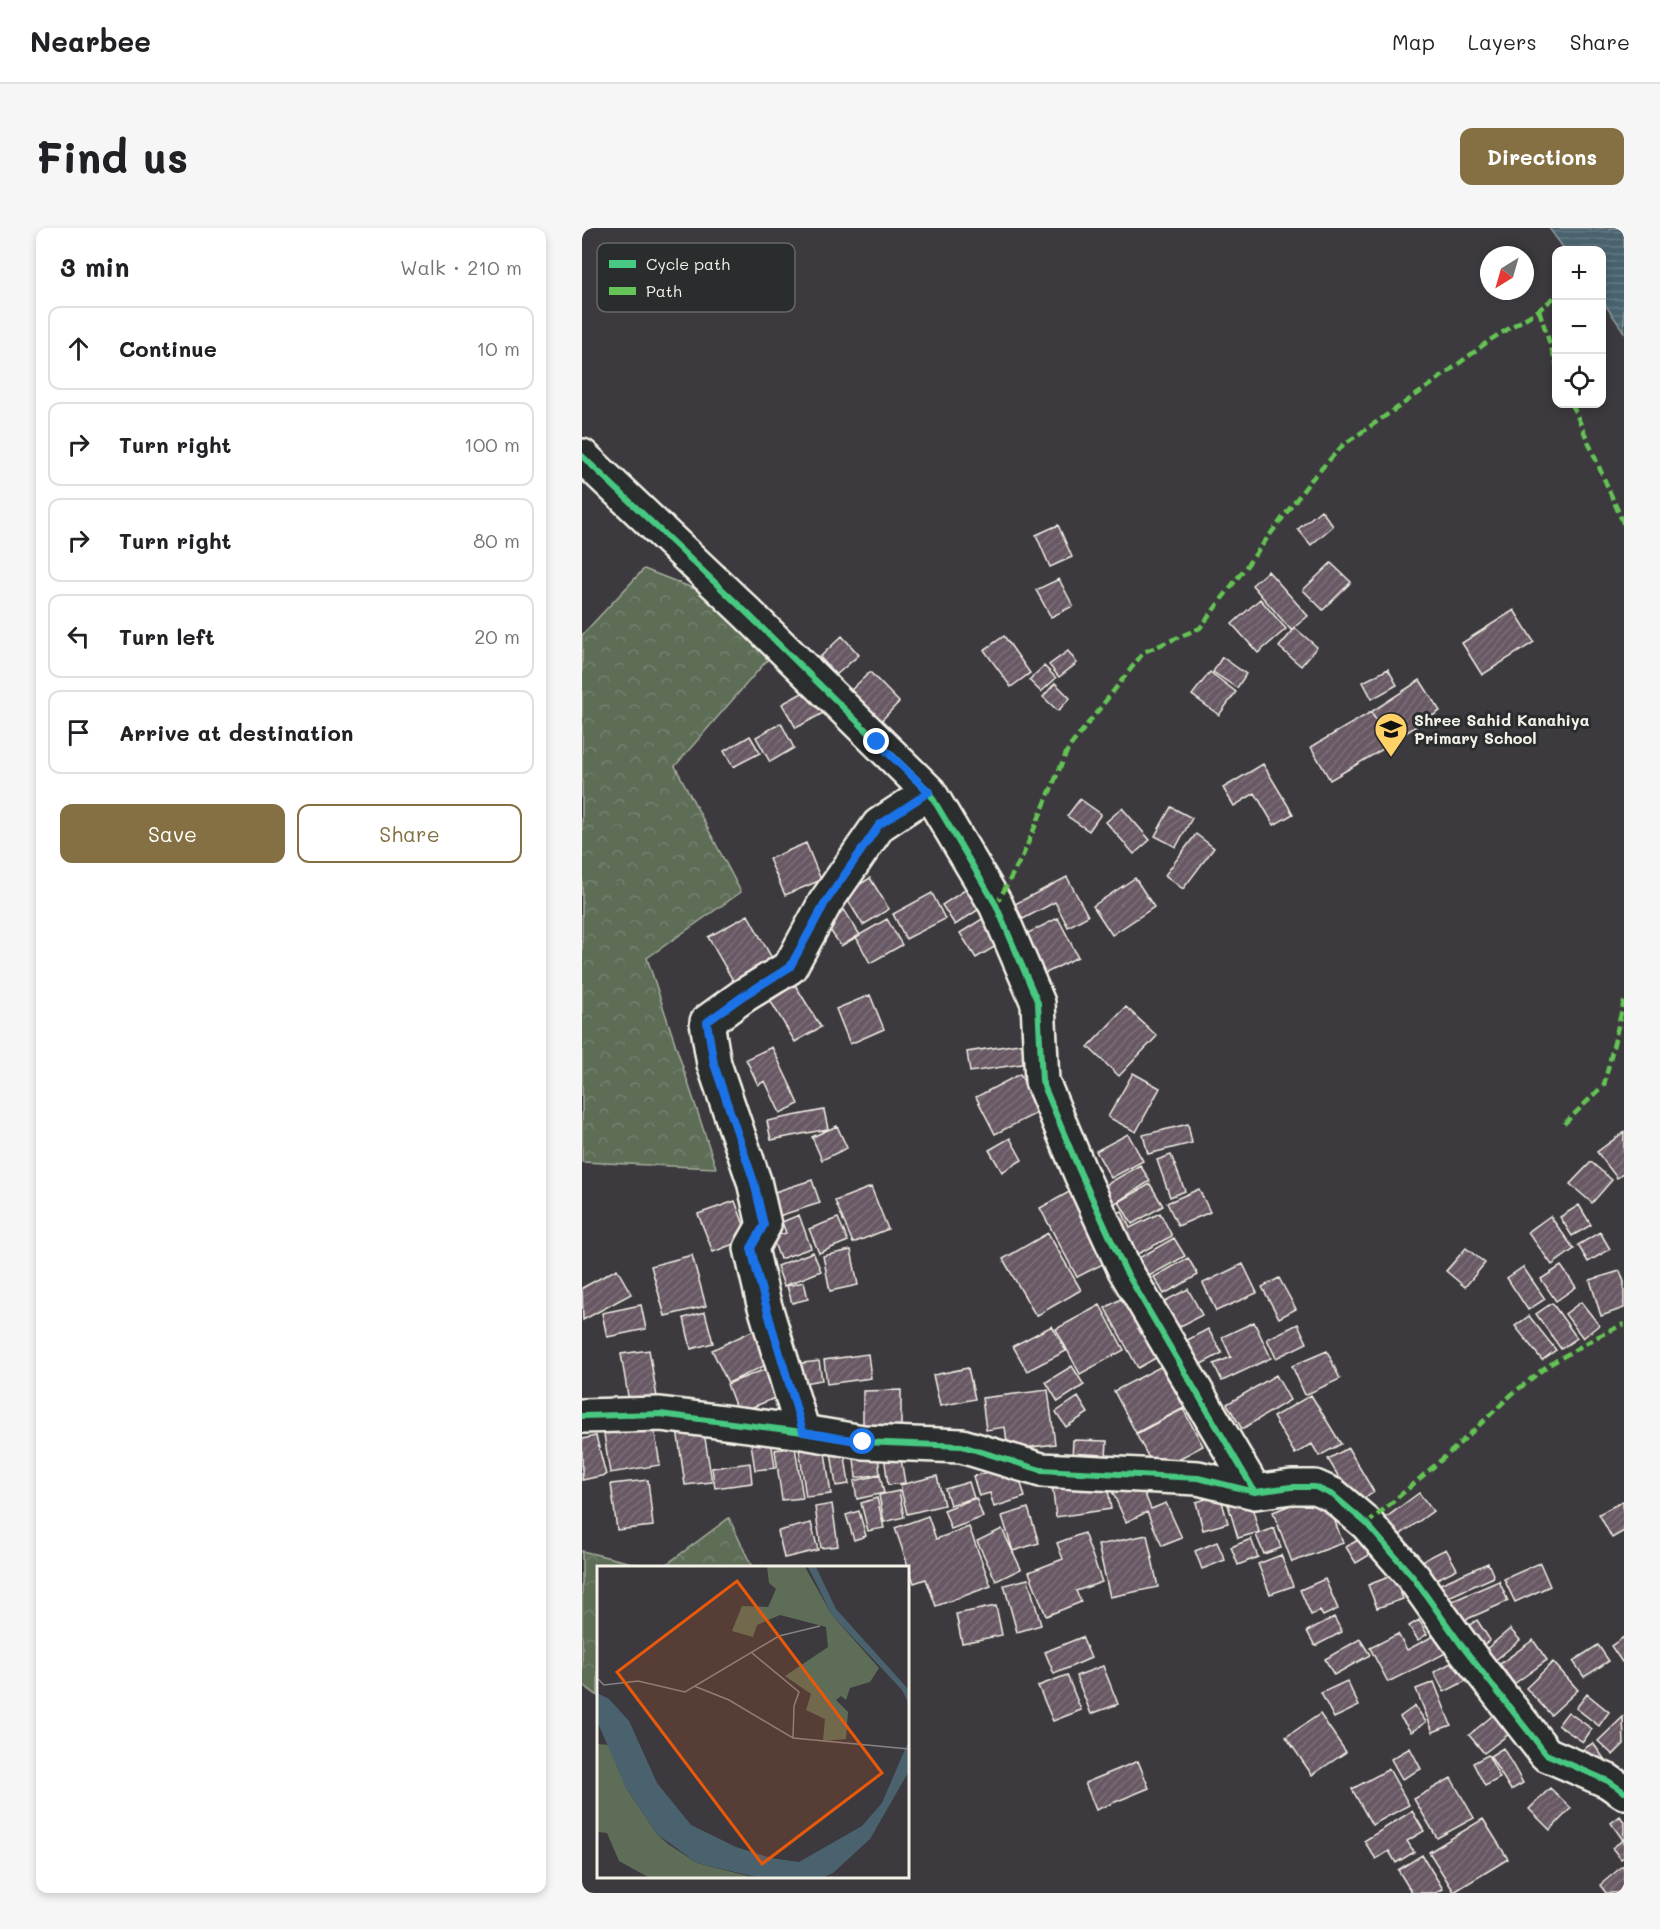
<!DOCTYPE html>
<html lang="en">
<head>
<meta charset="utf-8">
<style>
	:root { --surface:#fff; --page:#f6f6f6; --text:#202124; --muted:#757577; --line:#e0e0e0; --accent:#847042 }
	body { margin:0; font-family:Mali,sans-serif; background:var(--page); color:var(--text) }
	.controls { position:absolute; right:18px; top:18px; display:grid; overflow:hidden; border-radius:12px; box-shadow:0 3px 9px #0003 }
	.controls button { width:54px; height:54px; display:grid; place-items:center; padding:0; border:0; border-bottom:2px solid var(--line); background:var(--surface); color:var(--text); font:30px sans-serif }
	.compass { position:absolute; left:898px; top:18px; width:54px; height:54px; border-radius:50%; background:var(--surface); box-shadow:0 3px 9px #0003; rotate:217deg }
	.stop { position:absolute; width:18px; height:18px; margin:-14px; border:4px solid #1a73e8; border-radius:50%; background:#fff }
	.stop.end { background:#1a73e8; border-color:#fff; box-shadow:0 2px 6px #0008 }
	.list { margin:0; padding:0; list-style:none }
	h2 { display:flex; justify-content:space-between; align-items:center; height:78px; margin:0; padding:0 24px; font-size:26px }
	h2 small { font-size:20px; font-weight:400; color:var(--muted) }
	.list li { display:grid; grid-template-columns:39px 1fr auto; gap:18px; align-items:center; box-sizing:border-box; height:84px; margin:0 12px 12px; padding:0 12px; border:2px solid var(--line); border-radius:12px }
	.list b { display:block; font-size:22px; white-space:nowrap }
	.list em { font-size:20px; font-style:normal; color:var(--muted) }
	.actions { display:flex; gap:12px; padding:18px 24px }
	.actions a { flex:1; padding:14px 0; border:2px solid var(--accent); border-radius:12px; text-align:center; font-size:21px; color:var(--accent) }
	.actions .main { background:var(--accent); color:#fff }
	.icon { flex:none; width:33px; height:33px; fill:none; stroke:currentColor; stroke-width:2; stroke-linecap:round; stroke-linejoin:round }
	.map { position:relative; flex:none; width:1042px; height:1665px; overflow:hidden; border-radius:12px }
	header { display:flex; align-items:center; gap:36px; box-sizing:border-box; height:84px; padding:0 30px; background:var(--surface); border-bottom:2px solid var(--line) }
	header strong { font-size:28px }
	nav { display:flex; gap:33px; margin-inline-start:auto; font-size:21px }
	.intro { display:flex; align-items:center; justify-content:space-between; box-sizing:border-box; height:144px; padding:0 36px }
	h1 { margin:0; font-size:42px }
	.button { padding:15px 27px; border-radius:12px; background:var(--accent); color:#fff; font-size:21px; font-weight:700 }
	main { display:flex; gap:36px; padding:0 36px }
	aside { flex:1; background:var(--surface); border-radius:12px; box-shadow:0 3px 9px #0003 }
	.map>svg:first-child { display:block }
</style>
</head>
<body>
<header>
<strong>Nearbee</strong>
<nav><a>Map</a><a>Layers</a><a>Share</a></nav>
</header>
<div class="intro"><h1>Find us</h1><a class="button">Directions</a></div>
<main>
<aside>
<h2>3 min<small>Walk · 210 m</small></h2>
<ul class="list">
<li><svg class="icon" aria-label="ahead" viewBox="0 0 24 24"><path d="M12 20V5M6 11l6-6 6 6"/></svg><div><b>Continue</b></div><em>10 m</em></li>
<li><svg class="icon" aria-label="right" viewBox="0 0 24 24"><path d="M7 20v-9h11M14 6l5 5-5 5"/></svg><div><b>Turn right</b></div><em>100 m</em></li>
<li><svg class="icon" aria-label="right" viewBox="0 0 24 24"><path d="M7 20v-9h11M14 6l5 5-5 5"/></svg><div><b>Turn right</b></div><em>80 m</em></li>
<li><svg class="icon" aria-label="left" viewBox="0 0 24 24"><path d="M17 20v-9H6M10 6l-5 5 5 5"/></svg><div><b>Turn left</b></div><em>20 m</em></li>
<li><svg class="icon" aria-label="arrive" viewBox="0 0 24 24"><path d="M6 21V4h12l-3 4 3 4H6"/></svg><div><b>Arrive at destination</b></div></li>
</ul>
<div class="actions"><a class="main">Save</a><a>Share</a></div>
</aside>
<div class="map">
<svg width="1042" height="1665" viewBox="0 0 1042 1665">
	<defs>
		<pattern id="forest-crowns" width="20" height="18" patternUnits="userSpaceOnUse" patternTransform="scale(1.5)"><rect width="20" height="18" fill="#5d6d57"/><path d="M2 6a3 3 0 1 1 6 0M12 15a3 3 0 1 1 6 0" fill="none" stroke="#75826f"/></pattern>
		<pattern id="water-rules" width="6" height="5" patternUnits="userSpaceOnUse" patternTransform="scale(1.5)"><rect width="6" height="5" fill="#4a626e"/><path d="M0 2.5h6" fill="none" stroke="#657983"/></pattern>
		<pattern id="building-hatch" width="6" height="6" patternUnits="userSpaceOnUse" patternTransform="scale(1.5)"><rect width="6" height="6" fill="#675863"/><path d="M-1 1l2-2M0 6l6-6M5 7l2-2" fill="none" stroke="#7d7079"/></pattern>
	</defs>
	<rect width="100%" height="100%" fill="#3c3a3e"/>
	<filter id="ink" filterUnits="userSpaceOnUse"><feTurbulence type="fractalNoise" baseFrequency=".0167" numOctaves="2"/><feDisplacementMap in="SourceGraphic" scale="12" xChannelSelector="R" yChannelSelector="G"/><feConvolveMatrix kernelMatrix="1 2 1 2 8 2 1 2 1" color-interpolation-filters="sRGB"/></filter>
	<g filter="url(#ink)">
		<path fill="url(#forest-crowns)" stroke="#a8afa0" stroke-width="1.5" d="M62,341L118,363L193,423L93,538L159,664L65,730L134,940L0,934V407Z
			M147,1290L170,1339H81Z
			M0,1323L66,1339L16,1340V1468L0,1456Z"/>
		<path fill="url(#water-rules)" stroke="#8e9b9f" stroke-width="1.5" d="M967,0H1042V104L1020,72V22H983Z"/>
		<path fill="url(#building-hatch)" stroke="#f4f1e8" stroke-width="1.5" d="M739,282L751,298L729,317L716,301Z
			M476,297L490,329L468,339L454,307Z
			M749,335L769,354L741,382L721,362Z
			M686,343L726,388L709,402L670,357Z
			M477,351L491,378L469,389L454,362Z
			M678,371L704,401L676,425L650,396Z
			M932,382L952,414L900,447L880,415Z
			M713,400L735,419L719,438L697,419Z
			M260,408L277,427L254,447L238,429Z
			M422,408L448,445L429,459L402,422Z
			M486,423L495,435L477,449L467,437Z
			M640,429L664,446L655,460L631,444Z
			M462,438L474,450L459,464L447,452Z
			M806,441L815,457L790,471L781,454Z
			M288,444L317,474L298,494L268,463Z
			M628,444L654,464L637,487L610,467Z
			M838,452L858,483L808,515L789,484Z
			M473,455L488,470L476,483L461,469Z
			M229,460L243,484L214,500L200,476Z
			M789,484L808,517L748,552L729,519Z
			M199,495L212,520L188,534L174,509Z
			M168,508L178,525L151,539L142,523Z
			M681,536L711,586L692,597L673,565L652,578L641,560Z
			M498,571L519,586L507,603L485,588Z
			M589,579L610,590L594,619L573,608Z
			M540,580L568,612L552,626L524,594Z
			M614,606L632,620L601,661L583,647Z
			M224,615L239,652L203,667L187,631Z
			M485,649L506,688L486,699L473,674L441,691L433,676Z
			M288,650L307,681L281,697L262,666Z
			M553,650L572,679L530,707L511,678Z
			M389,658L402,678L373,697L360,677Z
			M350,665L363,691L324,711L311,686Z
			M259,677L278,707L259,718L239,689Z
			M408,686L424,712L394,730L378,705Z
			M166,687L192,734L153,756L126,709Z
			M476,690L496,729L462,746L442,707Z
			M305,691L320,717L288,735L274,709Z
			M210,752L239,799L213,814L185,767Z
			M288,767L302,801L268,816L254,781Z
			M544,779L575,808L537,848L506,819Z
			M443,815L446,835L388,844L385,824Z
			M190,819L217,876L198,885L183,853L176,857L164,831Z
			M551,845L578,860L554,904L526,889Z
			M438,846L457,884L413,906L394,869Z
			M242,882L246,901L189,912L185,893Z
			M606,896L610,915L566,926L561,907Z
			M255,898L265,920L240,932L230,909Z
			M1042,904V945L1035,950L1015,924Z
			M546,906L561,933L529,950L514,923Z
			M428,910L440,932L420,944L407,922Z
			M589,927L603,963L588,969L575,932Z
			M1009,934L1030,952L1010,975L988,956Z
			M558,937L568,953L532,976L522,958Z
			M230,952L238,975L190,990L183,967Z
			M568,956L581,978L550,996L537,974Z
			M289,959L306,1001L271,1015L253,973Z
			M617,961L628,984L596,998L585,975Z
			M489,963L527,1033L495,1049L458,980Z
			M153,973L167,1010L131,1024L116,986Z
			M997,977L1009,997L990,1008L978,989Z
			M540,983L548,1000L578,985L590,1008L550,1029L528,988Z
			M217,987L229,1020L198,1031L190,1009L204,1005L200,994Z
			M968,988L992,1021L970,1037L946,1004Z
			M256,990L266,1013L237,1025L227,1001Z
			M1018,1004L1028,1021L1006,1034L996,1017Z
			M466,1005L499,1062L454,1088L421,1031Z
			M592,1010L603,1028L567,1048L557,1030Z
			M884,1020L903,1035L883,1059L864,1043Z
			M269,1022L276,1057L248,1063L241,1028Z
			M231,1024L239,1043L202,1058L195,1038Z
			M110,1027L124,1078L83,1088L69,1038Z
			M606,1030L616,1047L582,1066L572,1049Z
			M661,1036L675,1065L634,1083L621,1055Z
			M979,1038L994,1059L974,1073L959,1051Z
			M941,1039L963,1071L946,1082L925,1050Z
			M35,1041L49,1066L1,1092L0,1060Z
			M1038,1043L1042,1054V1080L1019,1088L1008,1052Z
			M697,1050L714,1081L697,1090L680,1059Z
			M222,1054L226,1071L210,1075L205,1058Z
			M606,1061L620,1087L589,1103L575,1077Z
			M547,1066L581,1126L556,1140L523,1080Z
			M999,1074L1017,1097L1001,1110L983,1086Z
			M970,1075L995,1110L979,1121L954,1086Z
			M59,1077L64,1101L25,1109L20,1085Z
			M518,1077L542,1122L498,1146L474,1101Z
			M123,1084L131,1115L109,1121L102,1090Z
			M947,1088L974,1122L960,1132L933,1098Z
			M672,1094L689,1130L640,1153L632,1136L649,1129L640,1109Z
			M716,1096L725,1115L694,1130L685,1111Z
			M470,1098L484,1123L445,1143L431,1118Z
			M174,1101L190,1134L146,1155L130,1122Z
			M626,1101L640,1125L612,1140L598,1116Z
			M67,1122L75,1169L47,1174L39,1126Z
			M745,1123L758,1151L723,1167L710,1138Z
			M286,1126L289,1150L245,1156L242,1132Z
			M237,1133L240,1152L216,1156L213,1136Z
			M192,1138L203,1166L156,1185L145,1156Z
			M490,1138L502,1157L476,1174L464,1154Z
			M580,1138L602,1180L554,1205L532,1163Z
			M386,1140L393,1171L358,1178L351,1147Z
			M694,1147L708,1172L660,1201L645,1176Z
			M319,1162V1201L281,1202V1163Z
			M466,1162L473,1216L426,1222L423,1199L404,1202L400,1170Z
			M729,1167L759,1216L737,1228L730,1216L713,1226L691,1189Z
			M496,1169L506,1185L484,1199L474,1184Z
			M601,1181L621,1218L574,1243L554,1206Z
			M71,1193L78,1237L28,1245L21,1200Z
			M121,1198L130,1254L103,1257L95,1201Z
			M14,1208L24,1247L0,1252V1211Z
			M189,1212L193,1240L173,1242L169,1215Z
			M491,1212L525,1213L524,1230H490Z
			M261,1215L267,1256L254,1258L248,1217Z
			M242,1217L249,1266L224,1269L217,1220Z
			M213,1219L221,1270L200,1272L193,1222Z
			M766,1220L792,1264L773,1276L746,1231Z
			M318,1225L323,1255L306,1257L302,1227Z
			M296,1227L298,1246L274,1250L272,1230Z
			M168,1235L170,1255L133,1260L130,1240Z
			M417,1241L420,1250L436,1245L443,1269L412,1279L408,1265L397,1268L391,1248Z
			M298,1247L302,1265L275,1271L272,1253Z
			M355,1248L362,1277L325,1286L318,1257Z
			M524,1249L529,1281L474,1289L470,1256Z
			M66,1252L71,1298L35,1302L29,1256Z
			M557,1252L569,1281L584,1275L600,1310L580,1318L565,1284L544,1294L530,1263Z
			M387,1254L392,1270L368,1277L363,1261Z
			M317,1263L322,1289L302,1294L297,1267Z
			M666,1264L677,1304L656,1310L644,1270Z
			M742,1264L761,1315L710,1334L691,1284Z
			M837,1265L851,1283L815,1309L802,1291Z
			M638,1267L646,1295L621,1302L614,1274Z
			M295,1270L302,1300L286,1303L279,1275Z
			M394,1270L401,1289L369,1301L362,1282Z
			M1041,1273L1042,1303L1030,1310L1017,1286Z
			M250,1276L256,1318L239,1320L233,1279Z
			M446,1280L457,1315L431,1323L420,1288Z
			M277,1283L284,1308L272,1312L264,1287Z
			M346,1288L354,1311L387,1299L409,1358L354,1378L344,1351L332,1355L313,1300Z
			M229,1295L236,1322L202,1330L196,1303Z
			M692,1300L699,1320L682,1326L674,1307Z
			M420,1301L439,1341L414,1353L395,1313Z
			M502,1305L520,1354L494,1363L499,1374L464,1388L447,1344L481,1331L475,1315Z
			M565,1307L576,1359L528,1369L516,1317Z
			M779,1310L789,1326L774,1335L764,1319Z
			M669,1311L676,1329L656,1337L649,1319Z
			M635,1314L643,1332L620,1341L613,1323Z
			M864,1321L875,1341L851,1353L840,1333Z
			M699,1327L711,1358L688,1366L676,1336Z
			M906,1335L912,1349L862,1371L856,1357Z
			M958,1335L968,1358L933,1374L922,1351Z
			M812,1347L821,1371L795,1380L786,1357Z
			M446,1351L459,1397L435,1404L422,1357Z
			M743,1351L756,1381L741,1388L738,1383L729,1387L718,1362Z
			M917,1353L926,1373L874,1396L866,1375Z
			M414,1378L420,1407L380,1415L374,1386Z
			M752,1389L760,1404L733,1418L725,1403Z
			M837,1392L845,1406L836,1412L827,1398Z
			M895,1392L908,1412L897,1420L883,1400Z
			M928,1401L938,1412L911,1434L902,1423Z
			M857,1405L866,1424L806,1454L788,1420L816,1406L825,1422Z
			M500,1409L509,1430L472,1446L463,1424Z
			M1042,1409V1433L1040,1434L1029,1418Z
			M778,1411L788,1427L752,1447L743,1431Z
			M951,1412L965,1432L932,1456L918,1436Z
			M1016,1417L1027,1433L1002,1449L991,1433Z
			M876,1431L886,1452L862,1464L852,1444Z
			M971,1434L996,1462L969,1487L944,1460Z
			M521,1438L536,1476L509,1486L494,1448Z
			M485,1447L499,1482L471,1493L456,1458Z
			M765,1453L777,1478L752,1490L739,1465Z
			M852,1454L869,1497L851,1504L834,1461Z
			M1005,1466L1027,1484L1017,1498L994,1480Z
			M833,1478L844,1494L829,1504L818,1489Z
			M915,1484L931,1503L902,1525L887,1507Z
			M986,1484L1010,1501L1001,1514L976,1497Z
			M738,1486L764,1524L730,1547L704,1509Z
			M1041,1489L1042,1516L1031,1527L1016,1513Z
			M1011,1515L1023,1532L1011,1540L1000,1522Z
			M828,1520L839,1541L820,1551L809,1531Z
			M921,1520L941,1555L929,1562L908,1528Z
			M906,1527L918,1550L903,1558L891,1535Z
			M556,1533L567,1560L514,1582L503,1555Z
			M807,1541L827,1577L790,1597L770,1561Z
			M869,1550L892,1590L855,1610L832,1571Z
			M968,1560L989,1580L968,1602L947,1581Z
			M830,1583L842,1603L825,1613L832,1624L814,1635L807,1623L794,1631L782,1613Z
			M1038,1588L1042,1594V1629L1039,1631L1030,1620L1041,1612L1029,1595Z
			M901,1591L926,1631L872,1664L847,1624Z
			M840,1627L861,1661L854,1665H830L816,1642Z
			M1042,1637V1665H1024L1018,1657Z"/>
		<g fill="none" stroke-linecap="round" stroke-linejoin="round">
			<g stroke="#f4f1e8" stroke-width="38">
				<path id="minor" d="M0,228L165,385L347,564L414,677L456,775L460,853L498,944L543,1042L673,1264
					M0,1188L78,1186L221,1204L281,1214L380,1218L459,1242L616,1250L673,1264L709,1259H733L751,1267L785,1296L831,1349L880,1418L964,1526L1026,1553L1042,1564
					M221,1204L181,1072L169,1020L182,997L172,953L132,836L125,794L161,768L208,739L243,675L297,597L347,564"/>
			</g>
			<use href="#minor" stroke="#2a2d2e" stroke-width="33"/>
			<path stroke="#66c356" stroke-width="4.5" stroke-dasharray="9 4.5" stroke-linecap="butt" d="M957,82L975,138
				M990,176L1042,297
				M414,677L441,627L486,521L562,424L618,400L729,252L761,217L847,158L908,112L957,82L975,67
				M982,896L1022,857L1042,773
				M785,1296L873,1220L929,1167L965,1138L1017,1108L1042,1096"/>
			<g stroke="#2a2d2e" stroke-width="10">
				<path id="cycleway" d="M0,228L165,385L347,564L414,677L456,775L460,853L498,944L543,1042L673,1264
					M0,1188L78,1186L221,1204L281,1214L380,1218L459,1242L616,1250L673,1264L709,1259H733L751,1267L785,1296L831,1349L880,1418L964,1526L1026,1553L1042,1564"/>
			</g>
			<use href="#cycleway" stroke="#46c982" stroke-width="6"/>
		</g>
	</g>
	<g fill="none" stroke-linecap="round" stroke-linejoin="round" filter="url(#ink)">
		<path stroke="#1a73e8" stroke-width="8" d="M281,1214L221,1204C204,1142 183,1082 169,1020L182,997L172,954L132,836L125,794L161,768L208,739L243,675L297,597L347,564L295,514"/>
	</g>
	<defs>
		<g id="school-pin" transform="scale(1.725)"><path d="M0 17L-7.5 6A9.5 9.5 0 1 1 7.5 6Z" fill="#ffd166" stroke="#2a2d2e"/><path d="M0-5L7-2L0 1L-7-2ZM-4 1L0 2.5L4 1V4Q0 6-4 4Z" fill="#111"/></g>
	</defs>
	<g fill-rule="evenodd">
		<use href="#school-pin" x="809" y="501"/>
	</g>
	<g text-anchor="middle" stroke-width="6" stroke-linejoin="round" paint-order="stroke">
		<g font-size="16" font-weight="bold" fill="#f4f1e8" stroke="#2a2d2e" text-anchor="start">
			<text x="832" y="498">Shree Sahid Kanahiya<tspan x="832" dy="18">Primary School</tspan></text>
		</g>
	</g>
	<g transform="translate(15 1338)">
		<rect width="312" height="312" fill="#3c3a3e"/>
		<path d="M0,178L14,179L29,222L60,268L71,278L100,297L155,311H51L22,295L10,267L0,266Z" fill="#5d6d57"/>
		<path d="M170,1H208L235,49L282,102L273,116L253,122L249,134L244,130L239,134L251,146L249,173L226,175L228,153L209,144L214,128L188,110L231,81L229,61L183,49L160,59L156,71L135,65L145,40L171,41L179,23L172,17Z" fill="#5d6d57"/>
		<path d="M211,1H219L239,43L312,124V138L305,124L235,49ZM0,127L12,133L32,155L60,217L94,259L139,281L174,292L202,296L265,260L285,237L312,174V205L273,273L236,307L227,311H159L100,297L60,268L29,222L0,155Z" fill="#4a626e"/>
		<path fill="none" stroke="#868382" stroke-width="1.5" d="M155,87L202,126L197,140L196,172M0,112L7,119L41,115L88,126L182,70L223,60M97,120L132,134L196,172L312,183"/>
		<path fill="#e8590c" fill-opacity="0.15" stroke="#e8590c" stroke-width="3" d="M140,15L285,207L165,298L20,106Z"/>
		<rect width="312" height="312" fill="none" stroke="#f4f1e8" stroke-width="3"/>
	</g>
	<rect x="15" y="15" width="198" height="69" rx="9" fill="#2a2d2e" stroke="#676866" stroke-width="1.5"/>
	<rect x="27" y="32" width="27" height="8" fill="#46c982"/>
	<rect x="27" y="59" width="27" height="8" fill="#66c356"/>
	<g font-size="16" fill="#f4f1e8">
		<text x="64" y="42">Cycle path</text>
		<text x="64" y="69">Path</text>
	</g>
</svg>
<div class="controls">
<button>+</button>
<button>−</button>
<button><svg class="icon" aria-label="locate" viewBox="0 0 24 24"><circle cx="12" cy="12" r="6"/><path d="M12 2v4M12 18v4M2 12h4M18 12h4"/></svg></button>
</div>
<svg class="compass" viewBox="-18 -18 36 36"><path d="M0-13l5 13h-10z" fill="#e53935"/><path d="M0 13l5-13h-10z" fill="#757577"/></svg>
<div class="stop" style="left:281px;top:1214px"></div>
<div class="stop end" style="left:295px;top:514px"></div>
</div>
</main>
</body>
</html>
